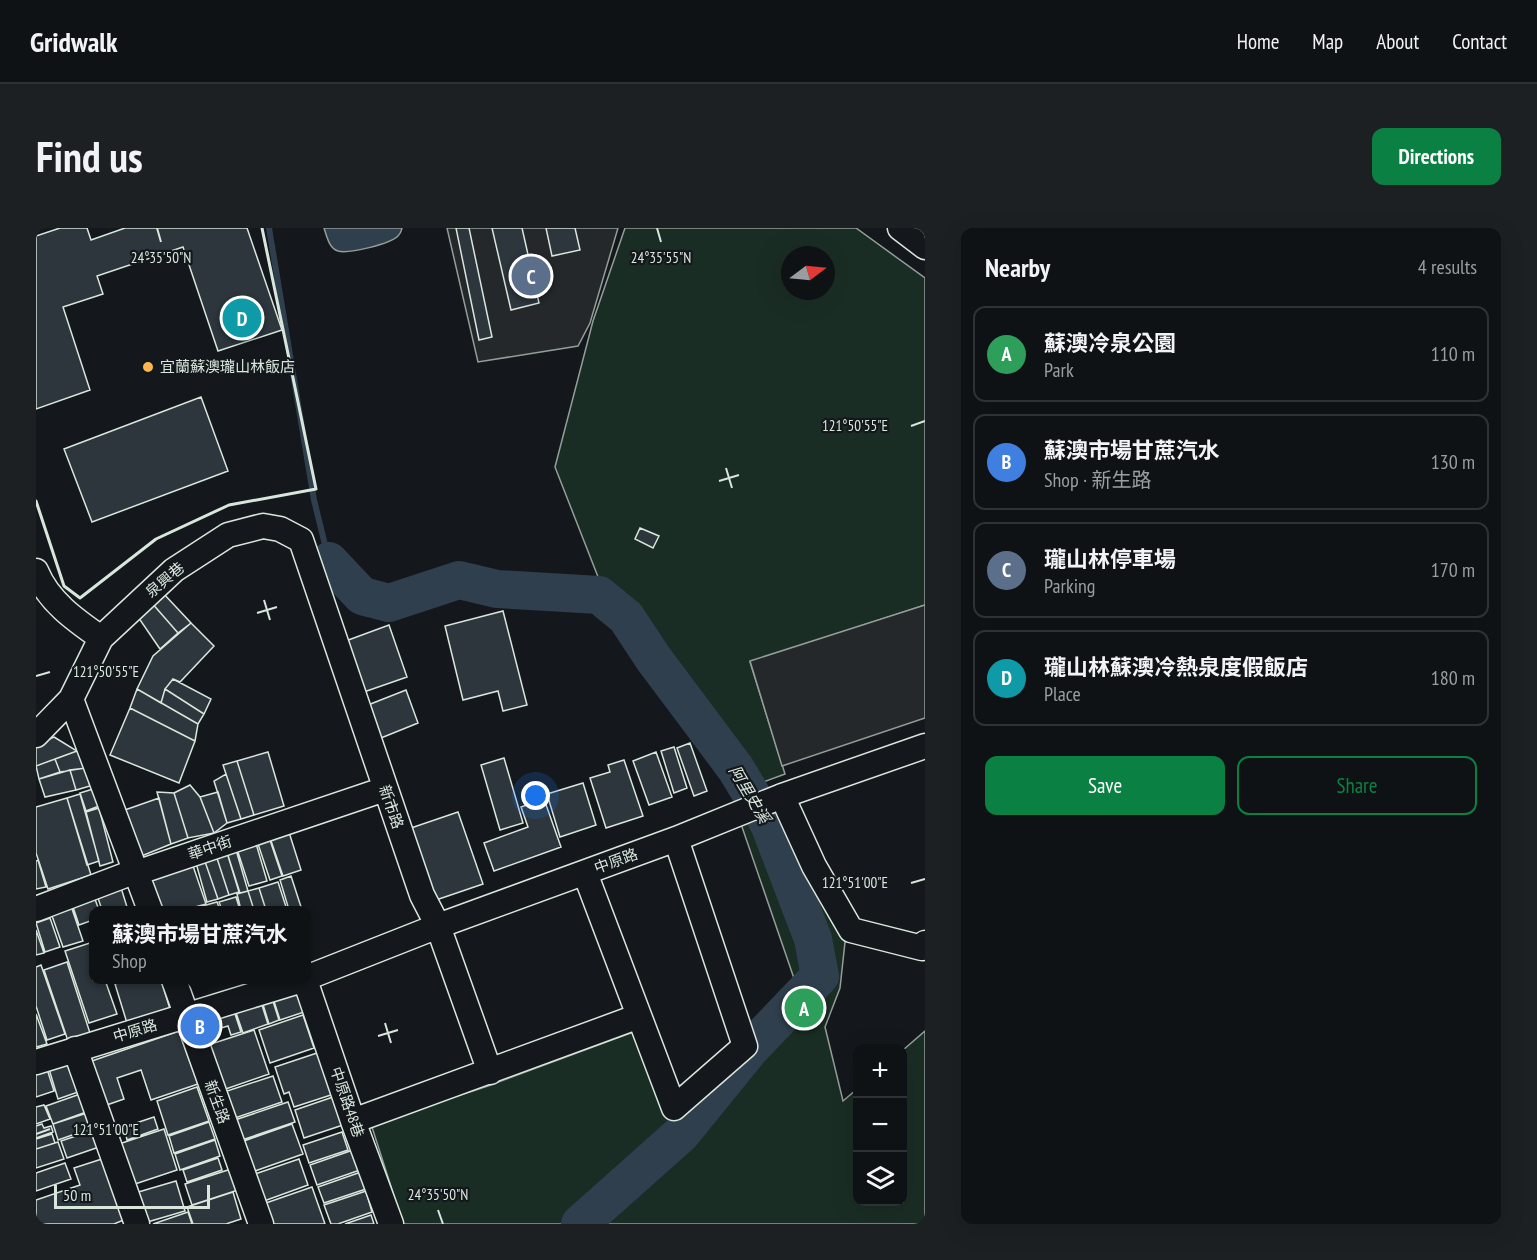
<!DOCTYPE html>
<html lang="en">
<head>
<meta charset="utf-8">
<style>
	:root { --surface:#0f1215; --page:#1d2022; --text:#f1f3f6; --muted:#9b9ea0; --line:#2f3234; --accent:#0b8043 }
	body { margin:0; font-family:"PT Sans Narrow","Noto Sans TC",sans-serif; background:var(--page); color:var(--text) }
	.controls { position:absolute; right:18px; bottom:18px; display:grid; overflow:hidden; border-radius:12px; box-shadow:0 6px 24px #0002 }
	.controls button { width:54px; height:54px; display:grid; place-items:center; padding:0; border:0; border-bottom:2px solid var(--line); background:var(--surface); color:var(--text); font:30px sans-serif }
	.compass { position:absolute; left:745px; top:18px; width:54px; height:54px; border-radius:50%; background:var(--surface); box-shadow:0 6px 24px #0002; rotate:74deg }
	.scale { position:absolute; left:18px; bottom:15px; width:156px; box-sizing:border-box; padding-left:6px; border:3px solid #d8e6dc; border-top:0; font-size:16px; line-height:21px; white-space:nowrap; color:#d8e6dc; -webkit-text-stroke:4px #14181c; paint-order:stroke }
	.you { position:absolute; left:500px; top:568px; width:21px; height:21px; margin:-15px; border:4px solid #fff; border-radius:50%; background:#1a73e8; box-shadow:0 0 0 9px #1a73e833 }
	.badge { display:grid; place-items:center; width:39px; height:39px; border-radius:50%; background:var(--accent); color:#fff; font-size:20px; font-weight:700 }
	.pin { position:absolute; translate:-50% -50%; border:3px solid #fff; box-shadow:0 2px 6px #0006 }
	.popup { position:absolute; left:53px; top:678px; width:222px; height:78px; box-sizing:border-box; display:grid; place-content:center; border-radius:12px; background:var(--surface); filter:drop-shadow(0 2px 4px #0005); font-size:20px; white-space:nowrap; color:var(--muted) }
	.popup b { font-size:22px; color:var(--text) }
	.popup::after { content:''; position:absolute; left:50%; top:100%; margin-left:-12px; border:12px solid transparent; border-top-color:var(--surface) }
	.list { margin:0; padding:0; list-style:none }
	h2 { display:flex; justify-content:space-between; align-items:center; height:78px; margin:0; padding:0 24px; font-size:26px }
	h2 small { font-size:20px; font-weight:400; color:var(--muted) }
	.list li { display:grid; grid-template-columns:39px 1fr auto; gap:18px; align-items:center; box-sizing:border-box; height:96px; margin:0 12px 12px; padding:0 12px; border:2px solid var(--line); border-radius:12px }
	.list b { display:block; font-size:22px; white-space:nowrap }
	.list p { margin:0; font-size:20px; white-space:nowrap; color:var(--muted) }
	.list em { font-size:20px; font-style:normal; color:var(--muted) }
	.actions { display:flex; gap:12px; padding:18px 24px }
	.actions a { flex:1; padding:14px 0; border:2px solid var(--accent); border-radius:12px; text-align:center; font-size:21px; color:var(--accent) }
	.actions .main { background:var(--accent); color:#fff }
	.icon { flex:none; width:33px; height:33px; fill:none; stroke:currentColor; stroke-width:2; stroke-linecap:round; stroke-linejoin:round }
	.map { position:relative; flex:none; width:889px; height:996px; overflow:hidden; border-radius:12px }
	header { display:flex; align-items:center; gap:36px; box-sizing:border-box; height:84px; padding:0 30px; background:var(--surface); border-bottom:2px solid var(--line) }
	header strong { font-size:28px }
	nav { display:flex; gap:33px; margin-inline-start:auto; font-size:21px }
	.intro { display:flex; align-items:center; justify-content:space-between; box-sizing:border-box; height:144px; padding:0 36px }
	h1 { margin:0; font-size:42px }
	.button { padding:15px 27px; border-radius:12px; background:var(--accent); color:#fff; font-size:21px; font-weight:700 }
	main { display:flex; gap:36px; padding:0 36px }
	aside { flex:1; background:var(--surface); border-radius:12px; box-shadow:0 6px 24px #0002 }
	.map>svg:first-child { display:block }
</style>
</head>
<body>
<header>
<strong>Gridwalk</strong>
<nav><a>Home</a><a>Map</a><a>About</a><a>Contact</a></nav>
</header>
<div class="intro"><h1>Find us</h1><a class="button">Directions</a></div>
<main>
<div class="map">
<svg width="889" height="996" viewBox="0 0 889 996">
	<rect width="100%" height="100%" fill="#14181c"/>
	<path fill="#1a2d24" stroke="#939e99" stroke-width="1.5" fill-rule="evenodd" d="M589,0H820L889,50V377L714,434L749,546L722,556L600,386L566,359L519,239L557,93ZM754,27H790V63H754Z
		M748,578L810,705L804,760L789,799L807,873L821,861L822,974H867V822L889,803V996H367L335,896L452,858L600,803L628,877L703,810L762,762L705,596Z"/>
	<path fill="#24282b" stroke="#939e99" stroke-width="1.5" d="M411,0H582L554,95L542,118L442,134Z
		M889,377V490L746,538L714,433Z"/>
	<path fill="#2f3f4d" stroke="#939e99" stroke-width="1.5" d="M288,0H366C365,4 365,5 362,8C354,16 313,26 302,23C293,20 291,9 288,0Z"/>
	<g fill="none" stroke-linecap="round" stroke-linejoin="round">
		<path stroke="#2f3f4d" stroke-width="6" d="M233,0L278,272L293,333"/>
		<path stroke="#2f3f4d" stroke-width="38" d="M293,333L326,368L353,375L423,352L461,361L563,367L590,389L617,430L700,541L733,596L777,711L784,748L714,821L645,906L544,996"/>
	</g>
	<path fill="#2c363c" stroke="#d8e6dc" stroke-width="1.5" d="M24,0H51L55,12L89,0H211L246,102L182,123L147,19L61,48L67,66L27,79L54,162L0,181V8Z
		M420,0H433L456,109L443,112Z
		M456,0H486L503,75L475,82Z
		M510,0H539L544,22L516,28Z
		M165,169L192,243L56,294L28,221Z
		M604,300L623,308L617,320L599,311Z
		M126,364L155,395L142,405L115,374Z
		M115,374L142,405L124,421L100,386Z
		M467,383L491,477L467,483L462,463L427,472L409,398Z
		M155,395L178,418L144,454L137,451L129,461L125,475L101,461L117,428Z
		M353,397L371,449L325,465L307,414Z
		M137,451L175,471L168,486L129,461Z
		M101,461L162,496L159,513L94,480Z
		M129,461L168,486L162,496L125,475Z
		M370,462L382,495L345,510L332,477Z
		M94,480L159,513L143,555L74,527Z
		M18,509L41,523L0,538V517Z
		M654,515L671,563L658,568L641,520Z
		M638,519L651,560L638,565L625,523Z
		M41,523L50,540L24,544L19,531Z
		M232,524L248,578L218,587L201,533Z
		M620,524L636,569L613,577L597,533Z
		M468,530L487,595L464,602L445,537Z
		M19,531L24,544L3,551L0,538Z
		M588,532L607,588L570,600L554,550L574,544L572,537Z
		M201,533L218,587L205,591L187,537Z
		M50,540L54,558L40,562L34,542Z
		M34,542L40,562L9,569L3,551Z
		M190,546L205,591L191,595L178,553Z
		M547,555L560,597L524,609L511,566Z
		M154,557L164,569L178,605L152,610L138,565Z
		M57,561L63,578L50,583L44,565Z
		M121,564L138,565L152,610L135,616Z
		M182,564L191,595L178,605L164,569Z
		M44,566L63,633L51,637L31,570Z
		M31,570L55,647L12,661L0,625V579Z
		M123,570L135,616L103,629L86,583Z
		M508,571L525,619L458,643L448,615L492,599L485,579Z
		M63,580L77,634L64,638L50,584Z
		M422,584L447,656L400,672L375,600Z
		M251,598L265,642L247,648L232,604Z
		M232,606L246,648L234,652L220,610Z
		M219,612L231,653L213,658L200,618Z
		M198,615L212,663L204,665L189,618Z
		M189,618L203,664L193,667L178,621Z
		M178,621L193,667L182,671L166,625Z
		M166,625L182,671L171,674L158,628Z
		M2,632L10,659L0,661V633Z
		M155,632L170,676L148,682H118L108,650Z
		M255,648L266,682H253L244,652Z
		M82,650L91,679L80,682H66L58,658Z
		M242,654L251,682H230L223,660Z
		M223,660L230,682H218L212,663Z
		M212,663L218,682H205L201,666Z
		M57,666L63,682H57V692L43,697L35,673Z
		M200,669L204,682H186L183,674Z
		M181,674L184,682H152Z
		M35,678L47,713L27,719L15,685Z
		M14,690L24,719L9,724L0,695Z
		M0,702L8,725L0,727Z
		M57,714V752H69L81,786L53,795L29,723Z
		M31,734L54,805L32,813L8,742Z
		M5,737L29,806L11,812L0,778V739Z
		M93,752H125L134,781L91,795L79,756Z
		M259,759L268,784L244,792L236,767Z
		M235,767L243,792L233,796L225,770Z
		M224,771L232,796L207,805L198,779Z
		M197,780L205,804L195,807L192,798L168,805L164,791Z
		M0,786L11,816L0,819Z
		M267,787L278,820L234,835L223,802Z
		M218,802L233,846L181,864L166,819Z
		M143,803L162,856L115,872L105,842L81,850L88,871L65,879L50,835Z
		M284,824L298,866L258,879L253,864L248,866L239,839Z
		M35,833L45,863L22,871L13,841Z
		M11,841L18,863L0,869V845Z
		M237,848L246,874L193,892L185,865Z
		M161,859L173,893L132,907L121,873Z
		M47,865L53,883L17,896L10,878Z
		M297,869L307,897L268,910L259,882Z
		M252,874L259,894L203,913L196,893Z
		M8,877L14,891L0,896V879Z
		M54,884L59,899L22,912L17,896Z
		M118,889L122,901L91,912L88,899Z
		M173,894L179,911L138,925L133,908Z
		M6,896L8,900L15,898L17,904L0,910V898Z
		M256,896L267,926L219,943L208,913Z
		M61,901L66,918L31,930L25,913Z
		M128,901L141,942L96,957L83,916Z
		M306,904L312,922L273,935L267,917Z
		M16,906L19,915L0,921V911Z
		M179,912L184,928L144,942L139,926Z
		M22,914L28,931L0,940V921Z
		M317,922L324,942L281,957L274,937Z
		M69,930L90,991L78,996H0V972L44,957L38,940Z
		M182,930L186,942L151,954L147,942Z
		M263,931L272,957L228,973L219,946Z
		M29,935L35,951L0,963V945Z
		M195,941L202,962L156,977L149,956Z
		M325,944L330,961L288,975L282,959Z
		M140,953L149,983L108,995L99,965Z
		M276,959L289,996H233L227,976Z
		M330,963L336,984L302,996H295L288,977Z
		M197,964L205,991L190,996H157L151,979Z
		M152,984L156,996H117Z
		M335,987L338,996H309Z"/>
	<g fill="none" stroke-linecap="round" stroke-linejoin="round">
		<g stroke="#d8e6dc" stroke-width="27">
			<path id="minor" d="M864,0L889,19
				M0,343C12,373 39,392 65,410
				M35,471L114,682
				M0,507L35,471L65,410L138,342L192,307L227,298L244,301L265,312L386,667L402,698L454,844
				M746,568L778,638L815,702L886,720L889,715
				M549,645L638,880L709,818L640,611
				M0,681L100,643H106L349,561
				M270,750L402,698L640,611L746,568L889,518
				M138,752L225,996
				M269,752L317,893L355,996
				M39,821L101,996
				M0,834L266,752
				M317,893L603,788"/>
		</g>
		<use href="#minor" stroke="#14181c" stroke-width="24"/>
		<path stroke="#d8e6dc" stroke-width="3" d="M0,273L28,358L44,370L120,311L193,277L280,261L226,0"/>
	</g>
	<path fill="none" stroke="#d8e6dc" stroke-width="2" d="M121,0L125,14M621,0L625,14M875,198L889,193M690,240L696,260M683,253L703,247M228,372L234,392M221,385L241,379M0,448L14,444M875,655L889,651M349,795L355,815M342,808L362,802M0,906L14,901M402,982L407,996"/>
	<circle fill="#ffb74d" stroke="#14181c" stroke-width="2" cx="112" cy="139" r="6"/>
	<g text-anchor="middle" stroke-width="4.5" stroke-linejoin="round" paint-order="stroke">
		<g font-size="15" fill="#d8e6dc" stroke="#14181c" text-anchor="start">
			<text x="124" y="144">宜蘭蘇澳瓏山林飯店</text>
		</g>
		<g font-size="15" fill="#d8e6dc" stroke="#14181c">
			<text transform="translate(129 352) rotate(-40)" y="5">泉興巷</text>
			<text transform="translate(355 579) rotate(71)" y="5">新市路</text>
			<text transform="translate(174 620) rotate(-19)" y="5">華中街</text>
			<text transform="translate(580 633) rotate(-20)" y="5">中原路</text>
			<text transform="translate(99 803) rotate(-17)" y="5">中原路</text>
			<text transform="translate(181 874) rotate(70)" y="5">新生路</text>
			<text transform="translate(311 874) rotate(71)" y="5">中原路48巷</text>
		</g>
		<g font-size="16" font-style="italic" fill="#d8e6dc" stroke="#14181c">
			<text transform="translate(714 566) rotate(59)" y="6">阿里史溪</text>
		</g>
	</g>
	<g font-size="15" text-anchor="middle" fill="#d8e6dc" stroke="#14181c" stroke-width="4.5" stroke-linejoin="round" paint-order="stroke">
		<text x="125" y="35">24°35'50"N</text>
		<text x="625" y="35">24°35'55"N</text>
		<text x="819" y="203">121°50'55"E</text>
		<text x="70" y="449">121°50'55"E</text>
		<text x="819" y="660">121°51'00"E</text>
		<text x="70" y="907">121°51'00"E</text>
		<text x="402" y="972">24°35'50"N</text>
	</g>
</svg>
<div class="controls">
<button>+</button>
<button>−</button>
<button><svg class="icon" aria-label="layers" viewBox="0 0 24 24"><path d="M12 4l9 5-9 5-9-5zM3 14l9 5 9-5"/></svg></button>
</div>
<svg class="compass" viewBox="-18 -18 36 36"><path d="M0-13l5 13h-10z" fill="#e53935"/><path d="M0 13l5-13h-10z" fill="#9b9ea0"/></svg>
<div class="scale">50 m</div>
<div class="you"></div>
<div class="pin badge" style="left:768px;top:780px;background:#2e9e5b">A</div>
<div class="pin badge" style="left:164px;top:798px;background:#3f7fe0">B</div>
<div class="popup"><b>蘇澳市場甘蔗汽水</b>Shop</div>
<div class="pin badge" style="left:495px;top:48px;background:#5c6f8a">C</div>
<div class="pin badge" style="left:206px;top:90px;background:#0f9aa8">D</div>
</div>
<aside>
<h2>Nearby<small>4 results</small></h2>
<ul class="list">
<li><span class="badge" style="background:#2e9e5b">A</span><div><b>蘇澳冷泉公園</b><p>Park</p></div><em>110 m</em></li>
<li><span class="badge" style="background:#3f7fe0">B</span><div><b>蘇澳市場甘蔗汽水</b><p>Shop · 新生路</p></div><em>130 m</em></li>
<li><span class="badge" style="background:#5c6f8a">C</span><div><b>瓏山林停車場</b><p>Parking</p></div><em>170 m</em></li>
<li><span class="badge" style="background:#0f9aa8">D</span><div><b>瓏山林蘇澳冷熱泉度假飯店</b><p>Place</p></div><em>180 m</em></li>
</ul>
<div class="actions"><a class="main">Save</a><a>Share</a></div>
</aside>
</main>
</body>
</html>
